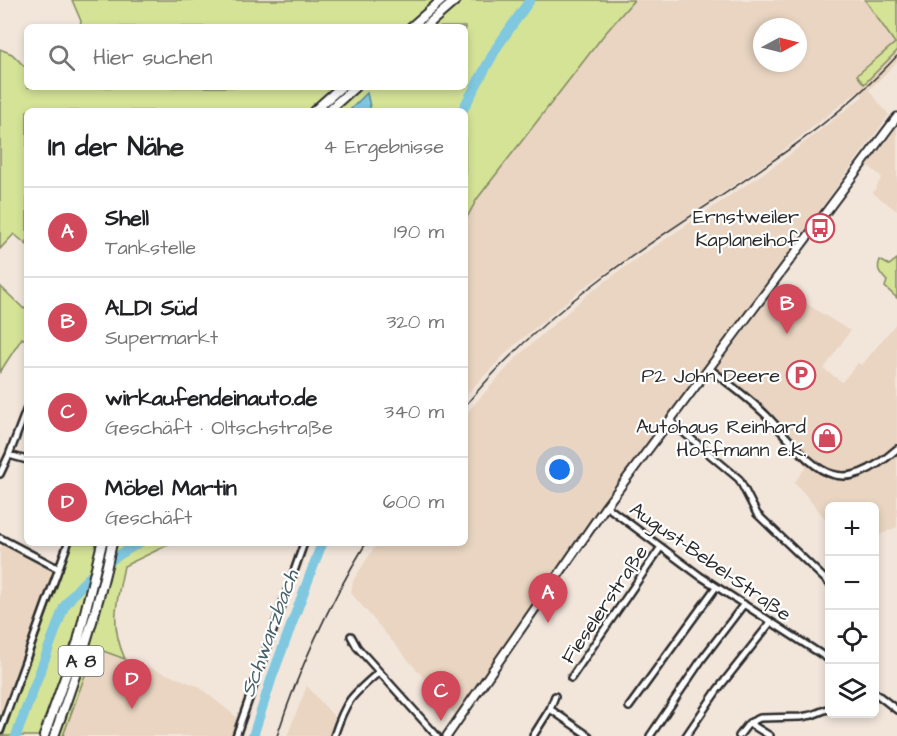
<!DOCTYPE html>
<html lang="de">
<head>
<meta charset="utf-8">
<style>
	:root { --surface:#fff; --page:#f6f6f6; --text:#202124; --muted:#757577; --line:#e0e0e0; --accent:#d1495b }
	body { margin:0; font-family:"Architects Daughter",sans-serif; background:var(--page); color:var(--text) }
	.controls { position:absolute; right:18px; bottom:18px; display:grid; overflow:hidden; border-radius:9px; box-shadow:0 3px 9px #0003 }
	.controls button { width:54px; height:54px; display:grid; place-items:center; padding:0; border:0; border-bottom:2px solid var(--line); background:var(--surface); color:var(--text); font:30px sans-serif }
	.compass { position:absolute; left:753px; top:18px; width:54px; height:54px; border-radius:50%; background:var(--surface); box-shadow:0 3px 9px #0003; rotate:83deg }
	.you { position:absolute; left:560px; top:470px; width:21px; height:21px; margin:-15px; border:4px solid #fff; border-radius:50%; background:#1a73e8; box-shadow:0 0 0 9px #1a73e833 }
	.badge { display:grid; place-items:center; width:39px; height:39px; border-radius:50%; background:var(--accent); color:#fff; font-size:20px; font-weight:700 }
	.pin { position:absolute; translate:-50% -50px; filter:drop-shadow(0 2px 3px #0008) }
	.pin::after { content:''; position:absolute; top:32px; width:21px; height:18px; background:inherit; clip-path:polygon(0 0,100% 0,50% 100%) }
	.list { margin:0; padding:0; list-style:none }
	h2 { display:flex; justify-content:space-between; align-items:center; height:78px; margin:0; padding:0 24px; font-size:26px }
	h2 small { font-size:20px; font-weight:400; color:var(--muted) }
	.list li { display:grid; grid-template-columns:39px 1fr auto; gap:18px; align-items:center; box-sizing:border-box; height:90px; padding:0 24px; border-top:2px solid var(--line) }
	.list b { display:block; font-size:22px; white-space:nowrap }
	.list p { margin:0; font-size:20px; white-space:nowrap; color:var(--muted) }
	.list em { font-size:20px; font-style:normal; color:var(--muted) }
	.icon { flex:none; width:33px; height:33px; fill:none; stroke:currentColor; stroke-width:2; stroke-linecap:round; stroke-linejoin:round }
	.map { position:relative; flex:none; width:897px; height:736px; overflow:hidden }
	.search { position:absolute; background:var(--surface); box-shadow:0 3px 9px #0003; left:24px; top:24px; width:444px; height:66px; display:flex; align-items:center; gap:15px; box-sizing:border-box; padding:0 21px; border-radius:9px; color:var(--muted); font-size:22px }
	.panel { position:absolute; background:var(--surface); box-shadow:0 3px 9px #0003; left:24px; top:108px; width:444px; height:438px; border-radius:9px }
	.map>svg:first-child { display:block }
</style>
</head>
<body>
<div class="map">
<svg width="897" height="736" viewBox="0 0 897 736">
	<rect width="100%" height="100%" fill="#f2e6db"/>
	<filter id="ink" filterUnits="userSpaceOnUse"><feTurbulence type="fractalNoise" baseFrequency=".0167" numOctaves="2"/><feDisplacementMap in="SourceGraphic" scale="12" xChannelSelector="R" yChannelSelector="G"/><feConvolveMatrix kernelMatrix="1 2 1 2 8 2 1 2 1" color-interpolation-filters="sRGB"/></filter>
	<g filter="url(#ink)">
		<path fill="#e9d5c2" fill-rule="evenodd" d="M634,0H865L895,43L864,84L897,51V62L869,90L889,115L571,550L457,717L351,593L353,581L377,543H465V415L477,401L519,355L588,294L633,261L780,162L863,96L858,91L775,157L583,288L511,348L465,396V221L477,199L603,36ZM762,27H798V63H762Z
			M897,127V211L873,193L882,177L867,165Z
			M778,286L850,331L824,369L842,382L858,363L862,365L897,322V527L875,537L874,506H830L829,523L803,492L794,483L806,467L761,418L711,375Z
			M3,544L54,571L0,719V549Z
			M95,647L198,686L244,723L240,736H63Z
			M307,686L337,720L331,736H287Z"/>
		<path fill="#d5e396" stroke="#808760" stroke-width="1.5" d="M72,0H634L603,36L477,199L465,221V111H27V245L14,234L0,249V49L12,54L27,69V87H465V27H80L81,21Z
			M865,0H897V51L864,84L857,75L895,43Z
			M897,259V298L885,287L887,281C880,273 876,270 880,260L889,265Z
			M0,286L24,309L27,306V341L22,338L0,372Z
			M72,543H97L87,592L108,582L117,543H172L124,566C117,602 109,623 125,659L95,648L63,736H3Z"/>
		<path fill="#7fc8e0" stroke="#5d8998" stroke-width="1.5" d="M367,93L371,111H349Z"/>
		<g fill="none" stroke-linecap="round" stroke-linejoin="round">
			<path stroke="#7fc8e0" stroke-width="10" d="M462,111L497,47L530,0
				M16,736L64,607C83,578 109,560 139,543
				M253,736L273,674L322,543"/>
			<g stroke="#2b2b2b" stroke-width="10">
				<path id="minor" d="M710,369C729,384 750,399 767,416C813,464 833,505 897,449
					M670,421L739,479L757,514L830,584
					M9,455L27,460
					M0,474L9,455L27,408
					M606,506L700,576L830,660
					M0,538L59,569
					M351,636L357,647L437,736
					M571,678L661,547
					M874,692L897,710
					M629,707L716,587
					M550,709L589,736
					M749,723L770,736
					M0,731L68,543
					M236,736L304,543
					M334,736C346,700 351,696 379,672
					M533,736L550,709L555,696
					M650,736L702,659L744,604
					M686,736L718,689L771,622
					M739,736L749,723L760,718L801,717L812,715L830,708"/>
			</g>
			<g stroke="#2b2b2b" stroke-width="11">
				<path id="major" d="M447,736L606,506L897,117"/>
			</g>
			<g stroke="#2b2b2b" stroke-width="12">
				<path id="highway" d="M411,27L442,0
					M425,27L456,0
					M314,111L341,87
					M328,111L355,87
					M44,736L78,641L102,543
					M54,736C77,672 98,610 112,543"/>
			</g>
			<use href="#minor" stroke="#fff" stroke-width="5"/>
			<use href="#major" stroke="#fff" stroke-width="7"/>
			<use href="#highway" stroke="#fff" stroke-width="8"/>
			<path stroke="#2b2b2b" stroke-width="1.5" d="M465,406C504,358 552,315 602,278C700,204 812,148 897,56
				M277,736C299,668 329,604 366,543"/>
		</g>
	</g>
	<defs>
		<g id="bus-ring" transform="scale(1.5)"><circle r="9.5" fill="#fff" stroke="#d1495b" stroke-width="1.5"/><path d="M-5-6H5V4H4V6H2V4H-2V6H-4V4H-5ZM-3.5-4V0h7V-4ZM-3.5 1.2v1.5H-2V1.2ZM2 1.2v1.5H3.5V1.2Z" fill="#d1495b"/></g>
		<g id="parking-ring" transform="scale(1.5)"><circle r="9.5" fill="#fff" stroke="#d1495b" stroke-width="1.5"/><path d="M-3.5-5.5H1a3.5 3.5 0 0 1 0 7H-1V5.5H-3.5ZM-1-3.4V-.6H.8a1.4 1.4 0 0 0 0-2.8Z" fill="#d1495b"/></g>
		<g id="shop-ring" transform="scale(1.5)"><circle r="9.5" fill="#fff" stroke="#d1495b" stroke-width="1.5"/><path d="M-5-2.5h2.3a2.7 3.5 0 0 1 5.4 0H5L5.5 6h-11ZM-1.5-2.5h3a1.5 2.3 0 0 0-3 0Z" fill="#d1495b"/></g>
	</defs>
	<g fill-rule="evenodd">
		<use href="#bus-ring" x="820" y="228"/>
		<use href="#parking-ring" x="801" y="375"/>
		<use href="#shop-ring" x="827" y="438"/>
	</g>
	<g text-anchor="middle" stroke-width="4.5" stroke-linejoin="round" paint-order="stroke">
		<rect fill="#fff" stroke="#6b6b6b" stroke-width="1.5" x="58.5" y="646" width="45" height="30" rx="4.5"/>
		<g font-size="18" font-weight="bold" fill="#2b2b2b">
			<text x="81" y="667">A 8</text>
		</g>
		<g font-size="20" fill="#2b2b2b" stroke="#fff" text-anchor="end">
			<text x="799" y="223">Ernstweiler<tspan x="799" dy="23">Kaplaneihof</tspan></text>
			<text x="780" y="382">P2 John Deere</text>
			<text x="806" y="433">Autohaus Reinhard<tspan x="806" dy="23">Hoffmann e.K.</tspan></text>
		</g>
		<g font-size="20" fill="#2b2b2b" stroke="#fff">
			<text transform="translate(711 561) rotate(35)" y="7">August-Bebel-Straße</text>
			<text transform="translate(604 604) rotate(-56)" y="7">Fieselerstraße</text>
		</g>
		<g font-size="21" font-style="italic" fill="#48626a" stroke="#fff">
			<text transform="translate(269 633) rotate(-70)" y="7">Schwarzbach</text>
		</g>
	</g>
</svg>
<div class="controls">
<button>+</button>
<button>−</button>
<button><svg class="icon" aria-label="locate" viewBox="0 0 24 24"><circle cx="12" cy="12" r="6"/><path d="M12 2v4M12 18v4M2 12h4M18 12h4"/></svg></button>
<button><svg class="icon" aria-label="layers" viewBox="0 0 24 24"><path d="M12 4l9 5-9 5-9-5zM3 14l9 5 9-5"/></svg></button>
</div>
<svg class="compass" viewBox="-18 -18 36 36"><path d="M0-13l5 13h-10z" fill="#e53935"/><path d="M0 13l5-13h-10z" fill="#757577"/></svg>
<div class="you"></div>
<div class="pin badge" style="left:548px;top:623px">A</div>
<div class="pin badge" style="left:787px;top:334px">B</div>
<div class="pin badge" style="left:441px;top:721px">C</div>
<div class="pin badge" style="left:132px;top:709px">D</div>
<div class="search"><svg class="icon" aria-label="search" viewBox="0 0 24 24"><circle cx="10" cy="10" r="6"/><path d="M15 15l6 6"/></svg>Hier suchen</div>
<section class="panel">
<h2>In der Nähe<small>4 Ergebnisse</small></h2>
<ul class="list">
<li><span class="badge">A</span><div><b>Shell</b><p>Tankstelle</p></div><em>190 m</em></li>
<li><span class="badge">B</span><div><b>ALDI Süd</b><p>Supermarkt</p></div><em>320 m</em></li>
<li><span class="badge">C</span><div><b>wirkaufendeinauto.de</b><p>Geschäft · Oltschstraße</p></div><em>340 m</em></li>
<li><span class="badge">D</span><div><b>Möbel Martin</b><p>Geschäft</p></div><em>600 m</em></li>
</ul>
</section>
</div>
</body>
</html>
